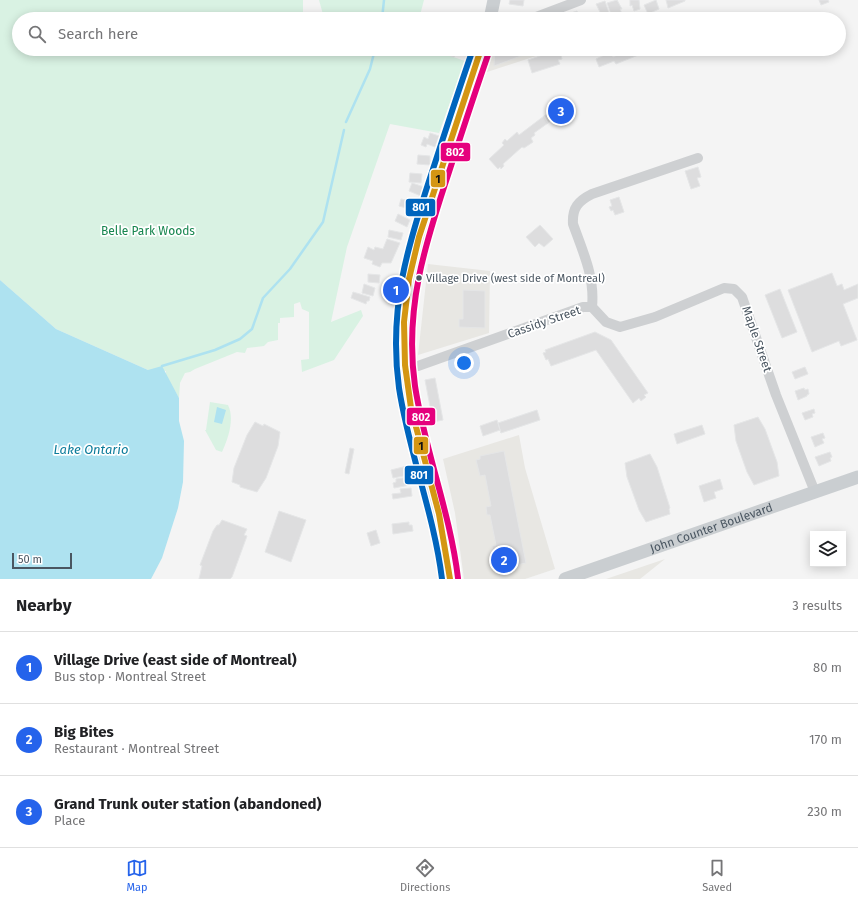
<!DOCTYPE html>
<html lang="en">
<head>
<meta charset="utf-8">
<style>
	:root { --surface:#fff; --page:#f6f6f6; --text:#202124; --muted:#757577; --line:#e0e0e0; --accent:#2563eb }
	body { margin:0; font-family:"Fira Sans",sans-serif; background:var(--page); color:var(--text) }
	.controls { position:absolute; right:12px; bottom:12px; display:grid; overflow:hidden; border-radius:0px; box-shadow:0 2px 10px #0003 }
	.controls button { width:36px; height:36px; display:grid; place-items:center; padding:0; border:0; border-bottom:1px solid var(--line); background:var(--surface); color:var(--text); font:20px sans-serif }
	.scale { position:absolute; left:12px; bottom:10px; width:60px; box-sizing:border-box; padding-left:4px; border:2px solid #4a5661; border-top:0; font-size:11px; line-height:14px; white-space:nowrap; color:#4a5661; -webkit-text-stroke:3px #fff; paint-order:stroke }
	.you { position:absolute; left:464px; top:363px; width:14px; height:14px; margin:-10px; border:3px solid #fff; border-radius:50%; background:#1a73e8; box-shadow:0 0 0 6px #1a73e833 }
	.badge { display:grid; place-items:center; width:26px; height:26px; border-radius:50%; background:var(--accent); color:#fff; font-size:13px; font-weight:700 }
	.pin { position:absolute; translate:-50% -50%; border:2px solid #fff; box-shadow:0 1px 4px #0006 }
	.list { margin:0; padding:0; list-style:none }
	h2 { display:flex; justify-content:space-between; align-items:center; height:52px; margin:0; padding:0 16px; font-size:17px }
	h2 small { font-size:13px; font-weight:400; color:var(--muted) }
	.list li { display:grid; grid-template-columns:26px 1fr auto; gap:12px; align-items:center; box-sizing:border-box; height:72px; padding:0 16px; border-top:1px solid var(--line) }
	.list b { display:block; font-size:15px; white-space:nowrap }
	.list p { margin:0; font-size:13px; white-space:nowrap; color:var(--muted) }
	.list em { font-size:13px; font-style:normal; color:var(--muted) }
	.icon { flex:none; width:22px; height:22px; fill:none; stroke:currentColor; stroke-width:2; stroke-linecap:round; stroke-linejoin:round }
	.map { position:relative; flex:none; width:858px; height:579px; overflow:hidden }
	.search { position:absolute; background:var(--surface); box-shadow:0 2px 10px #0003; left:12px; right:12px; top:12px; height:44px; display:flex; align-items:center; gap:10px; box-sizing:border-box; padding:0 14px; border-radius:22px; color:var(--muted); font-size:15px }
	.sheet { height:268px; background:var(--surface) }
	nav { display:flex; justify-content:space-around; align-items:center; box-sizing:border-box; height:56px; border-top:1px solid var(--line); background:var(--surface); font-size:11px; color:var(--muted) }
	nav a { display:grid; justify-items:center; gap:2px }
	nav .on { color:var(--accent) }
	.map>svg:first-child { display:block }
</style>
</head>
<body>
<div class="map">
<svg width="858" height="579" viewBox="0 0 858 579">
	<rect width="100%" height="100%" fill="#f4f4f4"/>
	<path fill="#e8e7e3" d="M488,49H534L536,56L484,73Z
		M428,264L490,271L489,333L418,355Z
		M519,435L525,468L555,569L525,579H464L455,513L443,459Z
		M665,559L640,579H606Z"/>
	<path fill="#d9f2e3" d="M0,0H303V18H324L319,0H424L419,19H19V49H430L465,61L439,133L390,124L347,247L331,322L361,310L363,316L334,360L302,372L301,360L309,359V312L302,309L300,302L294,304V317L280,318V323H278V340L268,342L264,346L247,348L245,353L237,352L195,369L190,372L185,373L180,383L179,398L166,376V371L148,370L56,329L0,280Z
		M210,402L228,405C235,419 228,439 222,452L216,450L205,430H206Z"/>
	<path fill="#aee2f0" d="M0,280L56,329L148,370L162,366L179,398V421L184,441L183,482L178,508L162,558L151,579H0Z
		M217,407L226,410L222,424L214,422Z"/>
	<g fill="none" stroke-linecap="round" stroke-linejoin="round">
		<path stroke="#aee2f0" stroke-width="2.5" d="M382,19L384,0
			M346,122L370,69L375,49
			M162,366L215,350L240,339L252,329L263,298L290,269L323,222L344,130"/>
	</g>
	<path fill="#ddddde" stroke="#e5e6e7" d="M510,0H524L523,6L509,4Z
		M617,0L622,9H620L622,14L612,17L607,3Z
		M630,0H639L640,9L634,11L632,5L630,6Z
		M656,0L659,9L648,14L644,5Z
		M666,0H685V1L668,8Z
		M819,0H828L829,2L821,5Z
		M605,1L610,16L609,19L603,18L596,4Z
		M577,11L580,19H570L568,14Z
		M562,16L563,19H553Z
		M440,49H457L454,57L440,52Z
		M495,49H533L534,51L494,66Z
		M632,49H653L616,64L614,61L599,67L596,59L611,52L613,57Z
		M555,51L556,54L560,52L562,59L558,60L560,64L532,73L528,60Z
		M568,98L575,108L555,123L552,120L548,123L544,116Z
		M544,116L548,123L534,133L535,135L531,138L533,142L524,148L522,147L503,164L504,166L501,169L500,167L498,169L489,159L504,145L502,143L505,139L507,141L517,132L519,135Z
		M430,133L439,136L435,147L427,144L426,147L421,145L424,137L428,139Z
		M418,155L430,156V165L417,164Z
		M698,167L701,177L697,178L700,186L691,189L685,171Z
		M410,173L422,174L421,183L409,182Z
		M412,183L424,187L421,196L409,191Z
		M619,197L624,212L615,215L613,210L611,211L609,207L612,206L610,200Z
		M401,199L416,202L417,199L420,201L417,211L399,206Z
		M398,214L410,220L407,227L395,221Z
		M540,225L553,239L544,247L539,243L535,247L526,237Z
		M389,230L403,233L401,240L388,237Z
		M387,239L400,243L391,263H382L380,267L372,264L373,261L364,258L368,247L374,250L375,247L383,249Z
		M832,273L837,286L842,284L844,290L858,284V298L843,304L857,340L841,346L839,341L812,352L788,290Z
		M368,274L380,275L379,283L368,282Z
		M364,284L375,288L373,296L362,293Z
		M780,289L797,332L782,338L765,295Z
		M463,290L485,291V328L459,327V319H463Z
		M353,292L370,297L369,301H367L366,304L351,298Z
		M595,332L611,340L648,393L644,395L646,397L641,401L639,398L633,403L596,350L551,366L548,359L546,360L543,353L546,352L545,350Z
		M805,367L808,374L795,379L792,372Z
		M435,378L443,420L433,422L425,380Z
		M804,388L805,390L808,389L809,394L807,395V396L798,400L795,391Z
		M814,409L815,413L812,414L813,417L805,420L802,413Z
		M537,410L540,420L501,433L498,423Z
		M758,417L765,429L777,462L779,476L754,485L747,472L736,441L734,425Z
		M497,420L501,433L500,430L483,436L480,426Z
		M255,422L263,426L264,424L280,432L278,446L266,478L257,492L240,487V485L232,482L234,468L247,435Z
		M702,425L705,434L677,444L674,434Z
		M823,433L825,438L822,439L824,443L815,447L811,437Z
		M350,448L354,449L349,474L345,473Z
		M504,451L526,563L501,568V565L496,566L492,546L496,545L490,515H487L486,507L491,506L485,475L480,476L476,460L480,459V456Z
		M830,452L832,457L830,458L831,461L819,466L815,457Z
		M650,454L657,467L670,508L669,509L670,514L646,522L639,510L627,477L625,463Z
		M407,466L409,475L393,478L391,470Z
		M409,477L410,485L394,488L393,483L396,482V479Z
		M720,479L723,489L714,492L716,498L704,502L699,486Z
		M411,488L412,496L393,499L392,494L401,493L400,489Z
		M279,511L306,520L291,562L265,552Z
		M222,520L247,529L244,535L247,536L232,577L230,579H199L202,566L200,565L213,531L217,525H219Z
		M409,522V525H412L413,531L393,534L392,524Z
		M376,530L380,543L371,546L367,533Z"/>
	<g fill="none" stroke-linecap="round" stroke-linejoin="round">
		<path stroke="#ced0d2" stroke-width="10" d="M531,19L581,0
			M592,307L606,322L620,327L655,317L724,288L734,289L742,297L776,395L815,492
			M405,367L418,366L583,307H592C595,277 583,252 573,224C572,208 578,201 592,194L698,158"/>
		<g stroke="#caced1" stroke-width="13">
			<path d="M490,19L494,0"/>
			<path d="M450,579C445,520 423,465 411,408C399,351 403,292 419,237L481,49"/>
			<path id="s1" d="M565,579L858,477"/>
		</g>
		<g stroke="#fff" stroke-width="9">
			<path id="bus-1" d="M450,579L439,514L411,408L405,365L404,322L409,279L419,237L481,49"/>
		</g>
		<g stroke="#fff" stroke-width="9">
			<path id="bus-2" d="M458,578C450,512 425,451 415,386C404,309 425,244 449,172C462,132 475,92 489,52"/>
		</g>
		<g stroke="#fff" stroke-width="9">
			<path id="bus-3" d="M442,579C434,514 409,453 399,388C388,308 408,244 433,169C446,129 459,89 473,49"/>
		</g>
		<use href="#bus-1" stroke="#d49613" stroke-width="6"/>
		<use href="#bus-2" stroke="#e5007d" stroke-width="6"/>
		<use href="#bus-3" stroke="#0065bd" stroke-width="6"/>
	</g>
	<circle fill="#4a5661" stroke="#fff" stroke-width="1.5" cx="419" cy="278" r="3.5"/>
	<g text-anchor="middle" stroke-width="3.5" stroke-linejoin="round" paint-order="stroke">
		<g font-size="11" fill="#4a5661" stroke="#fff" text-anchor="start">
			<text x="426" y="282">Village Drive (west side of Montreal)</text>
		</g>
		<g font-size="12" fill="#17864f" stroke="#fff">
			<text x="148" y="235">Belle Park Woods</text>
		</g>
		<g font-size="12" fill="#4a5661" stroke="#fff">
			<text transform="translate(544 322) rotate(-19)" y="4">Cassidy Street</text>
			<text transform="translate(757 339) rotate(71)" y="4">Maple Street</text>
			<text dy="4" stroke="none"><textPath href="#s1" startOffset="155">John Counter Boulevard</textPath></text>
		</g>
		<g font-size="13" font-style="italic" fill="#0c7c9b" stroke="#fff">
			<text x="91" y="454">Lake Ontario</text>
		</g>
	</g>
	<g stroke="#fff" stroke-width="1.5">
		<rect x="440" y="142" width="31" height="20" rx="4" fill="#e5007d"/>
		<rect x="430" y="169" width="16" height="19" rx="4" fill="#d49613"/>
		<rect x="405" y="198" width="31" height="19" rx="4" fill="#0065bd"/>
		<rect x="406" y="407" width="30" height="19" rx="4" fill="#e5007d"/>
		<rect x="413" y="436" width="16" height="19" rx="4" fill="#d49613"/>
		<rect x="404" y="465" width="30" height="20" rx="4" fill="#0065bd"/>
	</g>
	<g font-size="11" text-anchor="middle" font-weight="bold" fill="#fff">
		<text x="455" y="156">802</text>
		<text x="421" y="211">801</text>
		<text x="421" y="421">802</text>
		<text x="419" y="479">801</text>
	</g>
	<g font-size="11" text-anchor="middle" font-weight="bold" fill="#111">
		<text x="438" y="183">1</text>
		<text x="421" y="450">1</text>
	</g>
</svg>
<div class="controls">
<button><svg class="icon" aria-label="layers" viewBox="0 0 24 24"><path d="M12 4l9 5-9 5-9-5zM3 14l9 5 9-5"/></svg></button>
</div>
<div class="scale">50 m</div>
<div class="you"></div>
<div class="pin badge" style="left:396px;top:290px">1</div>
<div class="pin badge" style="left:504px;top:560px">2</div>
<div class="pin badge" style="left:561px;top:111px">3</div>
<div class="search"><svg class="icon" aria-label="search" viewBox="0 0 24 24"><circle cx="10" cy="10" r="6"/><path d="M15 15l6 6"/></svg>Search here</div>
</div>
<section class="sheet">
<h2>Nearby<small>3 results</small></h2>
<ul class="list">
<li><span class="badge">1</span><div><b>Village Drive (east side of Montreal)</b><p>Bus stop · Montreal Street</p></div><em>80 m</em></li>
<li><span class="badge">2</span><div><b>Big Bites</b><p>Restaurant · Montreal Street</p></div><em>170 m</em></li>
<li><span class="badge">3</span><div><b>Grand Trunk outer station (abandoned)</b><p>Place</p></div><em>230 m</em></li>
</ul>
</section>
<nav>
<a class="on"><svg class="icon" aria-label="map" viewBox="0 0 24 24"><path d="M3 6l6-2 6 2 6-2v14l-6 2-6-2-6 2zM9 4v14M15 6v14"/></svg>Map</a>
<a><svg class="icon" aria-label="directions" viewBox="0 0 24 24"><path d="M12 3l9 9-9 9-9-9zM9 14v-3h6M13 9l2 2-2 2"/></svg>Directions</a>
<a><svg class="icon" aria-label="saved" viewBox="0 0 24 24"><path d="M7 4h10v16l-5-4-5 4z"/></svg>Saved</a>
</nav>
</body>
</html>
